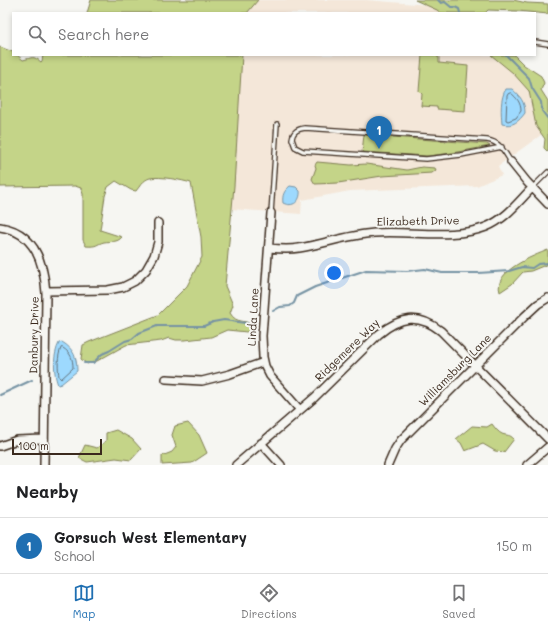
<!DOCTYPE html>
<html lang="en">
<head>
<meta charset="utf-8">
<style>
	:root { --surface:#fff; --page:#f2f2f2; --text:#202124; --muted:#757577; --line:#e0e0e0; --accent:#1f6fb2 }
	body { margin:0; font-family:Mali,sans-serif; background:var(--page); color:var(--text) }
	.scale { position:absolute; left:12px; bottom:10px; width:90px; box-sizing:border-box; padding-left:4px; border:2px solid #3b2a1e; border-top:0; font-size:11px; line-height:14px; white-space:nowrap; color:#3b2a1e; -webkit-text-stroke:3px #f6f6f2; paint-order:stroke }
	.you { position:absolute; left:334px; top:273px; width:14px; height:14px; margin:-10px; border:3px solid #fff; border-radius:50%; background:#1a73e8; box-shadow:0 0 0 6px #1a73e833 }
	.badge { display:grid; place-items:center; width:26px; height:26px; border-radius:50%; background:var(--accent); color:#fff; font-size:13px; font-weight:700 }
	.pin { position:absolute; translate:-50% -33px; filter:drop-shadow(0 1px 2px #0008) }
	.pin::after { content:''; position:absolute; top:21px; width:14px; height:12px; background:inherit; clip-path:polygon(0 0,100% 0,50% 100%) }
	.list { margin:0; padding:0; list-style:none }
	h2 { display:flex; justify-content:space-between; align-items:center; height:52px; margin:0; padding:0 16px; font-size:17px }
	h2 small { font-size:13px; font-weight:400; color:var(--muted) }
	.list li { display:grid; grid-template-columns:26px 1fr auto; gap:12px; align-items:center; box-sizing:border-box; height:56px; padding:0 16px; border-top:1px solid var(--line) }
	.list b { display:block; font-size:15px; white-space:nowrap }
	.list p { margin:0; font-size:13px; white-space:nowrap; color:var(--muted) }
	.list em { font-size:13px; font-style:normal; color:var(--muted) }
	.icon { flex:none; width:22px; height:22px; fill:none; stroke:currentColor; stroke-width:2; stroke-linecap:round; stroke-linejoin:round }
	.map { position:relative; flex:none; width:548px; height:465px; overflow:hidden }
	.search { position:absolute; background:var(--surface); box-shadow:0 2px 6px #0003; left:12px; right:12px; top:12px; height:44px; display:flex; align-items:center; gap:10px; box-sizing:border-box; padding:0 14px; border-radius:0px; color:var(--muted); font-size:15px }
	.sheet { height:108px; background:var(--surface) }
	nav { display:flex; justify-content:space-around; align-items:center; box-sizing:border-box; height:56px; border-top:1px solid var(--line); background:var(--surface); font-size:11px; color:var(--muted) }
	nav a { display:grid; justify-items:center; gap:2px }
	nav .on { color:var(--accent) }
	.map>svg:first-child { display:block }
</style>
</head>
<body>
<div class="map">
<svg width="548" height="465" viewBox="0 0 548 465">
	<rect width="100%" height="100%" fill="#f6f6f2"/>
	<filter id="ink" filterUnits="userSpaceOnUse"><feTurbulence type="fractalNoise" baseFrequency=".025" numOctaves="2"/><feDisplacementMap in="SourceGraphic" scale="8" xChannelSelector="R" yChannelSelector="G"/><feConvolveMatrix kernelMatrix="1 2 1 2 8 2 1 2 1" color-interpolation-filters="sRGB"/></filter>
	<g filter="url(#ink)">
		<path fill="#f4e7d9" d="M246,0H366L440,6L448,13H245Z
			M242,55H497L530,84L545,132L498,166L502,175L477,186L350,191L302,200L301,214L231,209Z"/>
		<path fill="#c4d488" stroke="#807f53" d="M91,0H258L247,13H87Z
			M415,0H513L527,3L548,4V14L518,11L488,10L485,13H441L437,10Z
			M0,47L13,52V55H17L23,60C32,58 33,55 41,62L42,61L43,55H242L234,186L225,286L233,305L230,313C237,325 245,318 253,326L252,330L247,332L227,330L211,337L185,340H176L169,338L161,341L126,345L97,361L87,364L81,359L83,345L89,342L158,315L187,286L202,257L201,237L191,183C182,180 160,176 150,178C143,180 140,186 136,191L131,190L116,181L108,187L105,196L100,230L122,237C117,243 111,241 104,242C96,244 98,247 86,246L83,240V194L81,188L75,186L0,187Z
			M422,55H437V57H439V63L468,66L465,111L437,109V107L421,106L422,94L419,91Z
			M491,55H514L524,65L541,76L544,83L541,90L548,101V152L544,148L545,139L536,126L529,91L513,73Z
			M364,135L487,144L490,146L452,153L428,156L362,152Z
			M317,162L351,165L366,164L407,170L422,167L435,168L436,170L432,173L382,176L338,183L315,184L312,179L316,168L315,165Z
			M548,250V264L531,271L523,272L512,284L500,292C493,271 533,256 548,250Z
			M188,423L199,435L207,453L192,463L162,465V456L172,452L176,447L172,435L175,426Z
			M492,424C495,428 498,432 502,434C508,436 509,434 514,439L504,452L495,451L483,444L465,451L461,443L456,439L472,426L487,427Z
			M116,430L132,439L141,449L131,460L116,458L87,462L79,458L85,445L97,448L106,441V433Z"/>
		<path fill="#9dd9fe" stroke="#7693a4" d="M506,89H512C520,96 525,102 525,113C519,121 513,127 502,124C501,113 500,98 506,89Z
			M290,186L296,187L300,191C301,201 293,208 283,203C282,195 284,191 290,186Z
			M62,342C74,349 77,358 77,371L61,384L58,385C53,372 53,355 59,343Z"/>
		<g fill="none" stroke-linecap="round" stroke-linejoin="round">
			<path stroke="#627078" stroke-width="1" d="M511,93C517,98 521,103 521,111L516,118L508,121L506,120L507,96L508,94Z
				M63,348C71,353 73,359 73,368L61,379L59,377C58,368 57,357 61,348Z"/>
			<path stroke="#7693a4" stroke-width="2" d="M438,0L441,3L445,2L451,7H455L459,9L460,13
				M506,55L529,78L532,88L541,102L542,111L548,119
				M273,311L280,307L290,306L294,303L297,296L315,287L366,270L407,271L425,269L442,273H478L509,271L522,267L532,268L538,264L548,263
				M84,363H93L102,354L109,351L125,341L132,339L139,333L157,326H204L213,322L224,320L252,324
				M0,395L32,380"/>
			<g stroke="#3b2a1e" stroke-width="6">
				<path id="service" d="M535,42L548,44
					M502,147L461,155L426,159L303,151L295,147L292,139C293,131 298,129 305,128L487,140C500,142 504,151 511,162
					M532,188L548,172
					M271,213L277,124"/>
			</g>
			<g stroke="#3b2a1e" stroke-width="10">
				<path id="minor" d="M511,162L527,182L548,204
					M271,213L262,336L263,357L265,366L270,376L300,410
					M0,227C35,232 44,263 46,293L44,465
					M269,248C278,249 289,250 299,248C324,244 348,235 374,233C410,230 452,240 486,227C506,219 518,202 532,188
					M46,291L108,290L123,287L135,281L146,270L154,256L158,242V223
					M166,379L202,381L230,374L264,362
					M261,443L281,465
					M0,446L17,440L43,439
					M236,465L314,398L379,334C400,317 418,313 441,331L548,439
					M388,465L395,449L401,440L525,316L538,304L548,298
					M527,465L548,447"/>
			</g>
			<use href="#service" stroke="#f6f6f2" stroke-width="3.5"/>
			<use href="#minor" stroke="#f6f6f2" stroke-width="7"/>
		</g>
	</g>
	<g text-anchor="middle" stroke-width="4" stroke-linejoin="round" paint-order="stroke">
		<g font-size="11" fill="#3b2a1e" stroke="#f6f6f2">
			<text transform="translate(418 221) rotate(-1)" y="4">Elizabeth Drive</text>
			<text transform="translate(253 317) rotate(-87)" y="4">Linda Lane</text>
			<text transform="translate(34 335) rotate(-89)" y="4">Danbury Drive</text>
			<text transform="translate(347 350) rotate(-44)" y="4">Ridgemere Way</text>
			<text transform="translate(455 370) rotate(-45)" y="4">Williamsburg Lane</text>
		</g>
	</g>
</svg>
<div class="scale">100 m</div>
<div class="you"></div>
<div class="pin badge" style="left:379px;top:149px">1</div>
<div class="search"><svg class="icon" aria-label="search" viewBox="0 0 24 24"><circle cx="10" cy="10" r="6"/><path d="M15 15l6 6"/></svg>Search here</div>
</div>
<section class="sheet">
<h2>Nearby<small></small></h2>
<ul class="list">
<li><span class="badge">1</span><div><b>Gorsuch West Elementary</b><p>School</p></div><em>150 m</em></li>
</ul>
</section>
<nav>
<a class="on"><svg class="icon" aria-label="map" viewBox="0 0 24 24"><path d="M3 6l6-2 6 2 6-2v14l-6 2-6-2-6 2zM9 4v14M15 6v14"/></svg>Map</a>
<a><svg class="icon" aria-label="directions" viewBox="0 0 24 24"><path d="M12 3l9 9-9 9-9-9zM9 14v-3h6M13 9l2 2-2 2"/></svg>Directions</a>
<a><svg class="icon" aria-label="saved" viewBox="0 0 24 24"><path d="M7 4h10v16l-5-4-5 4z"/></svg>Saved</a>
</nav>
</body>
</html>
